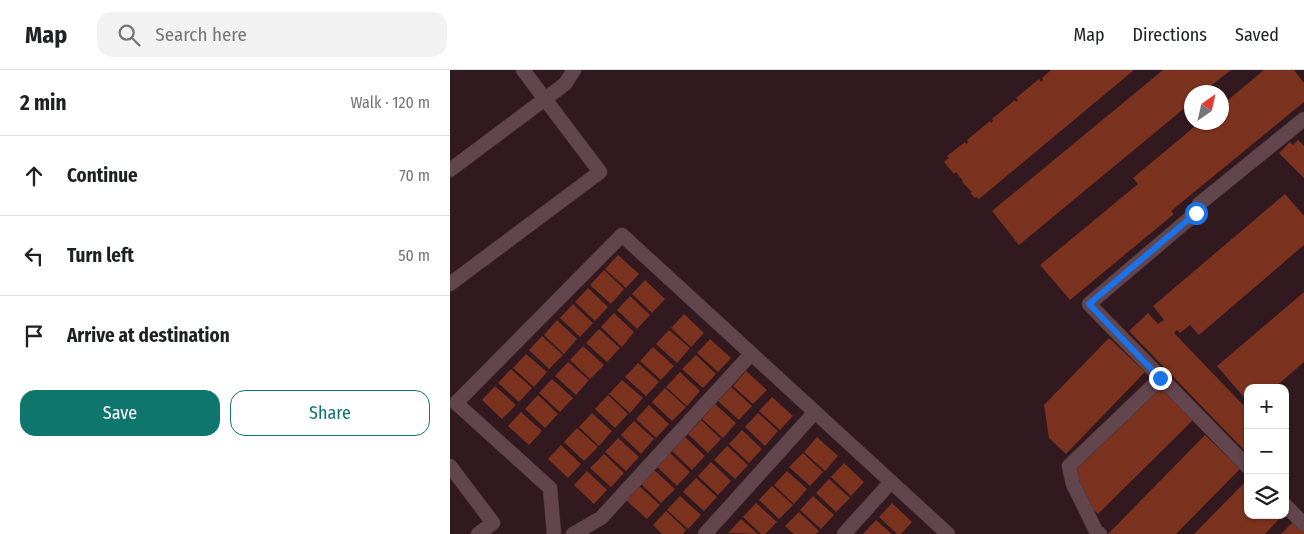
<!DOCTYPE html>
<html lang="en">
<head>
<meta charset="utf-8">
<style>
	:root { --surface:#fff; --page:#f2f2f2; --text:#202124; --muted:#757577; --line:#e0e0e0; --accent:#0f766e }
	body { margin:0; font-family:"Fira Sans Condensed",sans-serif; background:var(--page); color:var(--text) }
	.controls { position:absolute; right:15px; bottom:15px; display:grid; overflow:hidden; border-radius:10px; box-shadow:0 1px 4px #0004 }
	.controls button { width:45px; height:45px; display:grid; place-items:center; padding:0; border:0; border-bottom:1px solid var(--line); background:var(--surface); color:var(--text); font:25px sans-serif }
	.compass { position:absolute; left:734px; top:15px; width:45px; height:45px; border-radius:50%; background:var(--surface); box-shadow:0 1px 4px #0004; rotate:34deg }
	.stop { position:absolute; width:15px; height:15px; margin:-11px; border:4px solid #1a73e8; border-radius:50%; background:#fff }
	.stop.end { background:#1a73e8; border-color:#fff; box-shadow:0 1px 5px #0008 }
	.list { margin:0; padding:0; list-style:none }
	h2 { display:flex; justify-content:space-between; align-items:center; height:65px; margin:0; padding:0 20px; font-size:21px }
	h2 small { font-size:16px; font-weight:400; color:var(--muted) }
	.list li { display:grid; grid-template-columns:32px 1fr auto; gap:15px; align-items:center; box-sizing:border-box; height:80px; padding:0 20px; border-top:1px solid var(--line) }
	.list b { display:block; font-size:19px; white-space:nowrap }
	.list em { font-size:16px; font-style:normal; color:var(--muted) }
	.actions { display:flex; gap:10px; padding:15px 20px }
	.actions a { flex:1; padding:11px 0; border:1px solid var(--accent); border-radius:15px; text-align:center; font-size:18px; color:var(--accent) }
	.actions .main { background:var(--accent); color:#fff }
	.icon { flex:none; width:28px; height:28px; fill:none; stroke:currentColor; stroke-width:2; stroke-linecap:round; stroke-linejoin:round }
	.map { position:relative; flex:none; width:854px; height:464px; overflow:hidden }
	header { display:flex; align-items:center; gap:30px; box-sizing:border-box; height:70px; padding:0 25px; background:var(--surface); border-bottom:1px solid var(--line) }
	header strong { font-size:24px }
	nav { display:flex; gap:28px; margin-inline-start:auto; font-size:18px }
	.search { width:350px; height:45px; background:var(--page); display:flex; align-items:center; gap:12px; box-sizing:border-box; padding:0 18px; border-radius:15px; color:var(--muted); font-size:19px }
	main { display:flex }
	aside { flex:1; background:var(--surface) }
	.map>svg:first-child { display:block }
</style>
</head>
<body>
<header>
<strong>Map</strong>
<div class="search"><svg class="icon" aria-label="search" viewBox="0 0 24 24"><circle cx="10" cy="10" r="6"/><path d="M15 15l6 6"/></svg>Search here</div>
<nav><a>Map</a><a>Directions</a><a>Saved</a></nav>
</header>
<main>
<aside>
<h2>2 min<small>Walk · 120 m</small></h2>
<ul class="list">
<li><svg class="icon" aria-label="ahead" viewBox="0 0 24 24"><path d="M12 20V5M6 11l6-6 6 6"/></svg><div><b>Continue</b></div><em>70 m</em></li>
<li><svg class="icon" aria-label="left" viewBox="0 0 24 24"><path d="M17 20v-9H6M10 6l-5 5 5 5"/></svg><div><b>Turn left</b></div><em>50 m</em></li>
<li><svg class="icon" aria-label="arrive" viewBox="0 0 24 24"><path d="M6 21V4h12l-3 4 3 4H6"/></svg><div><b>Arrive at destination</b></div></li>
</ul>
<div class="actions"><a class="main">Save</a><a>Share</a></div>
</aside>
<div class="map">
<svg width="854" height="464" viewBox="0 0 854 464">
	<rect width="100%" height="100%" fill="#321920"/>
	<path fill="#7b321e" d="M601,0H684L529,129L526,127L525,128L520,123L522,122L512,112L513,111L506,102L504,104L494,92L499,88L497,86L515,72L516,74L518,72L517,70L540,51L541,53L543,51L542,49L565,30L566,32L568,31L566,28L589,9L591,12L593,10L592,8Z
		M713,0H781L753,22H742V32L569,175L542,141Z
		M814,0H844L854,13V32L721,141L724,144L620,230L590,195L688,114L683,108L750,52H772V35Z
		M848,70L854,76V108L829,83L840,72L843,75Z
		M835,124L854,146V175L749,265L740,255L730,263L727,260L724,263L798,340V384L679,261L698,243L708,254L714,250L703,236Z
		M168,185L189,204L176,218L155,199Z
		M154,200L174,219L161,234L140,215Z
		M195,210L215,229L202,243L182,224Z
		M138,218L158,237L145,251L125,232Z
		M854,222V292L824,318H798V332L767,296Z
		M180,226L200,245L187,259L167,240Z
		M123,234L143,253L130,267L110,248Z
		M164,243L184,262L172,277L151,257Z
		M234,244L254,263L241,277L221,258Z
		M107,250L127,269L114,284L94,265Z
		M149,259L170,278L157,292L136,273Z
		M219,260L240,278L227,293L206,274Z
		M92,266L113,285L99,299L79,280Z
		M659,268L695,302L616,384L599,368L594,335Z
		M260,269L281,288L268,302L247,283Z
		M133,276L154,295L140,309L120,290Z
		M203,277L224,296L211,310L190,291Z
		M76,284L97,302L84,317L63,298Z
		M246,285L266,304L253,318L232,299Z
		M118,292L139,310L126,325L105,306Z
		M188,293L209,312L196,326L175,307Z
		M61,299L82,318L69,332L48,313Z
		M296,301L317,320L303,334L283,316Z
		M230,302L250,321L237,336L216,317Z
		M102,309L123,328L110,342L89,323Z
		M172,310L193,328L180,343L159,324Z
		M45,316L66,335L52,349L32,330Z
		M709,316L743,350L648,444L630,426L626,413L628,402L626,399Z
		M281,317L302,336L289,350L268,331Z
		M215,318L236,337L222,351L202,332Z
		M88,325L108,344L95,358L75,339Z
		M158,325L178,344L165,358L145,339Z
		M322,327L343,346L330,360L309,341Z
		M265,334L286,353L273,368L252,349Z
		M199,335L219,354L206,368L186,349Z
		M71,342L92,361L79,375L58,356Z
		M142,343L162,361L149,376L129,357Z
		M308,343L328,361L315,376L295,357Z
		M251,350L271,369L258,383L238,364Z
		M184,351L204,369L191,384L171,365Z
		M127,358L148,377L134,391L114,372Z
		M292,360L312,379L299,393L279,374Z
		M755,365L790,399L726,464H658Z
		M235,367L255,386L242,400L222,381Z
		M367,367L388,386L375,401L354,382Z
		M168,368L189,387L176,401L155,382Z
		M111,375L131,394L118,408L98,389Z
		M277,376L298,395L285,409L264,390Z
		M220,383L240,402L227,416L207,397Z
		M353,383L373,402L360,416L339,397Z
		M154,384L174,403L161,417L140,398Z
		M261,392L281,411L268,425L248,406Z
		M394,393L414,412L401,426L381,407Z
		M204,400L225,419L211,433L191,414Z
		M137,401L157,420L144,434L124,415Z
		M337,401L357,419L344,434L324,415Z
		M246,408L267,427L254,441L233,422Z
		M379,409L400,428L386,442L366,423Z
		M798,409V445H833L815,464H744Z
		M189,416L210,435L197,449L176,430Z
		M322,416L343,435L329,449L309,430Z
		M230,426L251,445L238,459L217,440Z
		M363,426L384,445L371,459L350,440Z
		M306,433L327,452L315,464H311L293,447Z
		M442,433L462,452L451,464H447L429,447Z
		M216,441L236,460L233,464H212L203,455Z
		M349,442L369,461L366,464H344L335,456Z
		M291,449L308,464L278,463Z
		M426,450L442,464H413Z
		M844,451L854,461V464H831Z"/>
	<g fill="none" stroke-linecap="round" stroke-linejoin="round">
		<g stroke="#4a363b" stroke-width="15">
			<path id="minor" d="M0,100L115,14L124,0
				M0,214L150,102L73,0
				M0,396L43,453L28,464
				M798,397L639,234L746,143L749,134L854,49
				M835,435L854,454
				M104,464L100,418L6,333L172,165L498,464
				M123,464L151,448L301,284
				M255,464L365,342
				M394,464L441,412
				M650,464L646,461L623,414L619,396L711,308"/>
		</g>
		<use href="#minor" stroke="#62454d" stroke-width="14"/>
	</g>
	<g fill="none" stroke-linecap="round" stroke-linejoin="round">
		<path stroke="#1a73e8" stroke-width="6" d="M710,308L639,234L746,143"/>
	</g>
</svg>
<div class="controls">
<button>+</button>
<button>−</button>
<button><svg class="icon" aria-label="layers" viewBox="0 0 24 24"><path d="M12 4l9 5-9 5-9-5zM3 14l9 5 9-5"/></svg></button>
</div>
<svg class="compass" viewBox="-18 -18 36 36"><path d="M0-13l5 13h-10z" fill="#e53935"/><path d="M0 13l5-13h-10z" fill="#757577"/></svg>
<div class="stop" style="left:746px;top:143px"></div>
<div class="stop end" style="left:710px;top:308px"></div>
</div>
</main>
</body>
</html>
